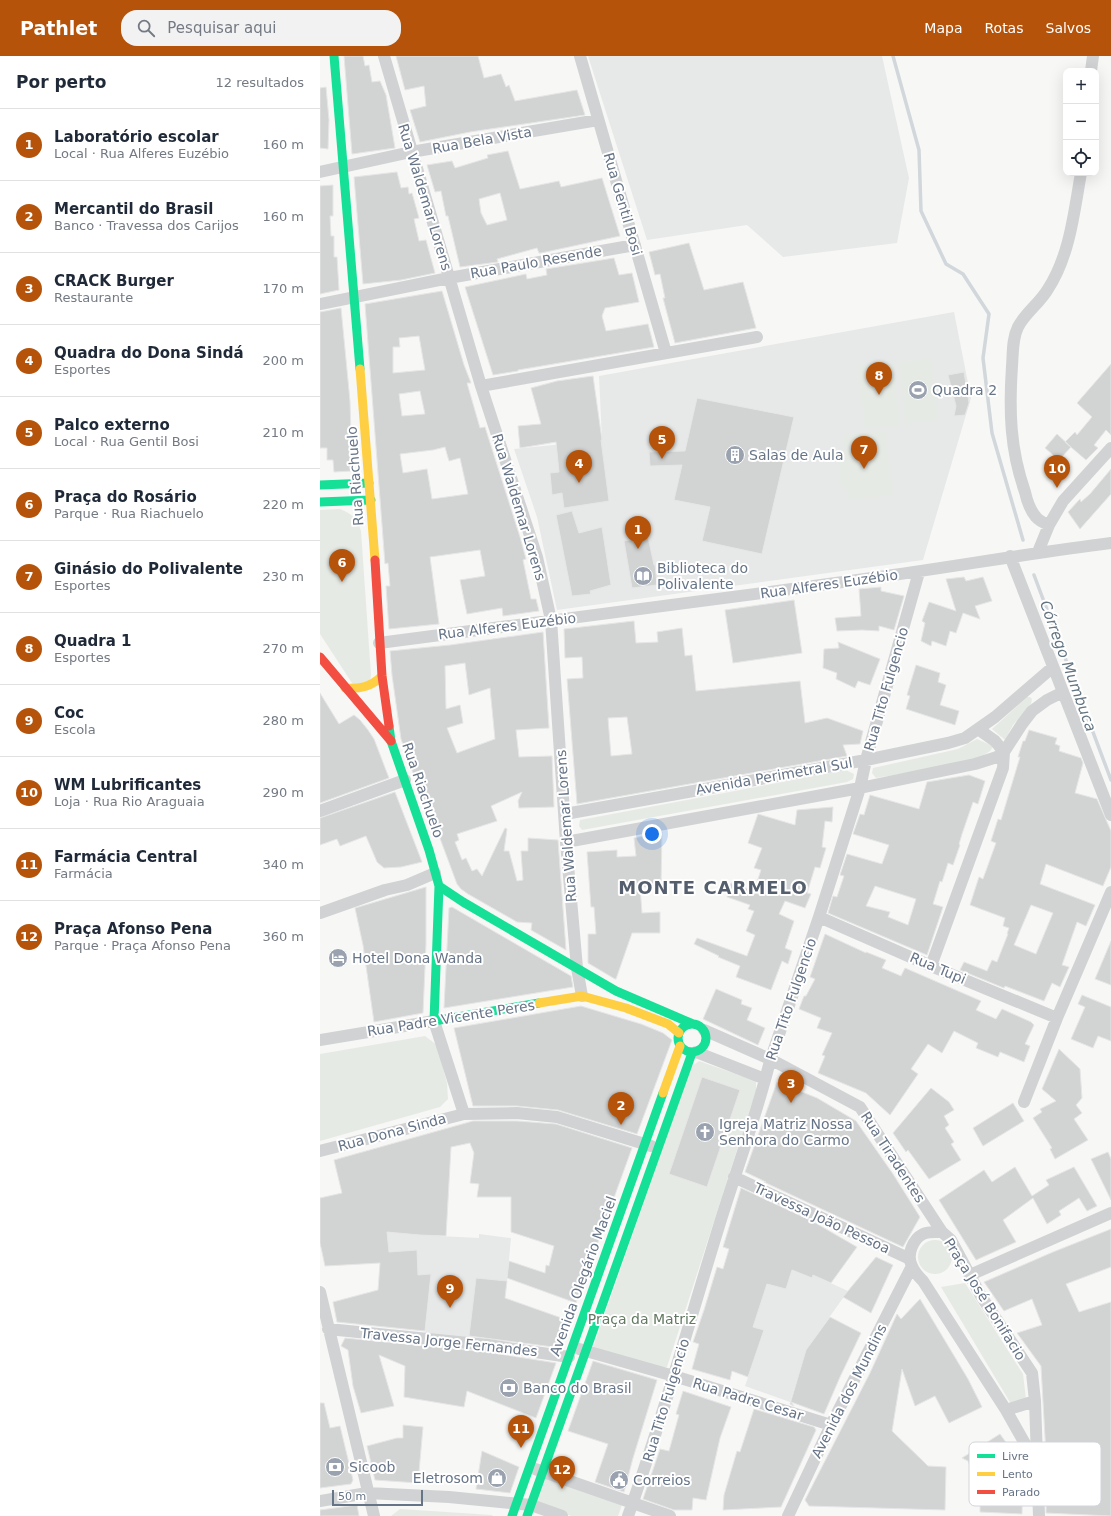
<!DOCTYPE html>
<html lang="pt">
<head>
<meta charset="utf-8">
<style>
	:root { --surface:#fff; --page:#f2f2f3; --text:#1f2937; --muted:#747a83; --line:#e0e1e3; --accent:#b45309 }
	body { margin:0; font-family:"DejaVu Sans",sans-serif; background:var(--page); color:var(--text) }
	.controls { position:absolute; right:12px; top:12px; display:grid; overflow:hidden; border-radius:8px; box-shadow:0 4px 16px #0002 }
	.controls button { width:36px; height:36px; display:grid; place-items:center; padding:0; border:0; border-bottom:1px solid var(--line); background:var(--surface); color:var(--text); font:20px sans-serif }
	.scale { position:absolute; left:12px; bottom:10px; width:91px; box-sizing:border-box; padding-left:4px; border:2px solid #667487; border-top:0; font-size:11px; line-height:14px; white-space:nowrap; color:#667487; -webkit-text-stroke:3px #fff; paint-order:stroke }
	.you { position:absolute; left:332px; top:778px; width:14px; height:14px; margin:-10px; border:3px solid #fff; border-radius:50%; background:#1a73e8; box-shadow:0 0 0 6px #1a73e833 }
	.badge { display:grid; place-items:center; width:26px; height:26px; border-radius:50%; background:var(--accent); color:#fff; font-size:13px; font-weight:700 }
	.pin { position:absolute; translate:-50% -33px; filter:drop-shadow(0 1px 2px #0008) }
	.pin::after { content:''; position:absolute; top:21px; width:14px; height:12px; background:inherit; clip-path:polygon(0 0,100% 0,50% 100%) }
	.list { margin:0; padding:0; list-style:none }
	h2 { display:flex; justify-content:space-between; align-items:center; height:52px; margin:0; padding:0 16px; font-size:17px }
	h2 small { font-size:13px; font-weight:400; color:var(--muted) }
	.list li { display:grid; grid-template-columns:26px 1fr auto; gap:12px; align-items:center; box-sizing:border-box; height:72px; padding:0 16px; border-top:1px solid var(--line) }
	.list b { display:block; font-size:15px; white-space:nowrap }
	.list p { margin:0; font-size:13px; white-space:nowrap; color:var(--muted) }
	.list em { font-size:13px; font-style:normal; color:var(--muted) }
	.icon { flex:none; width:22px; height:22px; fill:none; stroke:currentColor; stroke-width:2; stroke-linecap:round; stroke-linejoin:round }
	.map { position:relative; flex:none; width:791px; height:1460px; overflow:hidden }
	header { display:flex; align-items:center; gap:24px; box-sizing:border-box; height:56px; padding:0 20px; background:var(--accent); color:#fff }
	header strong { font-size:19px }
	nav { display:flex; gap:22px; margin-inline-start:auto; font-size:14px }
	.search { width:280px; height:36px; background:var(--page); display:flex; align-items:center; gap:10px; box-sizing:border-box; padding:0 14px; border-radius:16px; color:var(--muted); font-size:15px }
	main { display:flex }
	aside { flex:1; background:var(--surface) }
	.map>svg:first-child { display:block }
</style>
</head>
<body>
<header>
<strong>Pathlet</strong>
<div class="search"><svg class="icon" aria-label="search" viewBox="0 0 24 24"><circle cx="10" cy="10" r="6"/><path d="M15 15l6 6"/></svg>Pesquisar aqui</div>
<nav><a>Mapa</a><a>Rotas</a><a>Salvos</a></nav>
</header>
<main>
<aside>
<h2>Por perto<small>12 resultados</small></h2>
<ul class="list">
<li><span class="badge">1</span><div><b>Laboratório escolar</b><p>Local · Rua Alferes Euzébio</p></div><em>160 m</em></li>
<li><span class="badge">2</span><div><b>Mercantil do Brasil</b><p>Banco · Travessa dos Carijos</p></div><em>160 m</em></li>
<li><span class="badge">3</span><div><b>CRACK Burger</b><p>Restaurante</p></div><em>170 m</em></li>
<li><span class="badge">4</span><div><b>Quadra do Dona Sindá</b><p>Esportes</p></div><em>200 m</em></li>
<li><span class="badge">5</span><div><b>Palco externo</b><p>Local · Rua Gentil Bosi</p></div><em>210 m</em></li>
<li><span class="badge">6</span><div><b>Praça do Rosário</b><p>Parque · Rua Riachuelo</p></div><em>220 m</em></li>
<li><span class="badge">7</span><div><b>Ginásio do Polivalente</b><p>Esportes</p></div><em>230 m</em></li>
<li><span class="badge">8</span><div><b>Quadra 1</b><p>Esportes</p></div><em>270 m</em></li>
<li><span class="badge">9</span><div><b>Coc</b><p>Escola</p></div><em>280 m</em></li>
<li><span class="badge">10</span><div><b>WM Lubrificantes</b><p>Loja · Rua Rio Araguaia</p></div><em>290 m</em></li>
<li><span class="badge">11</span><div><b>Farmácia Central</b><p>Farmácia</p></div><em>340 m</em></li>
<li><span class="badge">12</span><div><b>Praça Afonso Pena</b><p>Parque · Praça Afonso Pena</p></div><em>360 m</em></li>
</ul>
</aside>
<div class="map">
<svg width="791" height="1460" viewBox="0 0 791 1460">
	<rect width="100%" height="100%" fill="#f7f7f6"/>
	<path fill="#e7e9e8" d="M268,0H562L589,122L577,187L463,201L427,169L327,184Z
		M634,256L651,342L603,504L237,554L217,461L194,393L282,384L279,320Z
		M66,1174L99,1179L159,1182V1178L191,1182L187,1225L156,1222L149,1282L105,1279L111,1219H98L97,1194L69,1196Z
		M472,1214L492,1222L493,1219L528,1235L486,1294L470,1346L425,1330L444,1275L433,1271L447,1228L466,1233Z"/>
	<path fill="#e6eae4" d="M610,302L618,363L586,367L579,306Z
		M573,307L580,369L545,372L538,310Z
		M566,375L572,439L528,444L529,432L521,433L518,394L525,393L523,379Z
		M20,453C32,458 37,462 41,475L51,619L50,625L34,630L0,578V454Z
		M707,641H710L712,643L711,648L693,669L685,684L672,673Z
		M657,683L673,690C672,692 671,694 670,695C655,708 578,718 556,722L552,717L553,712L638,693Z
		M526,714L534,718L533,723L527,726L262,774L259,770L260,764Z
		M105,980L117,989L127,1027L128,1043L120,1051L0,1085V998Z
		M379,1005L436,1025V1035L347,1311L341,1312L273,1292L371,1011Z
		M598 1201a17 17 0 1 1 34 0a17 17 0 1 1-34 0Z
		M645,1227L703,1318L706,1343L691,1348L621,1231Z
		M224,1420L303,1446L298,1460H251L215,1447Z
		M80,1453L172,1459L173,1460H71Z"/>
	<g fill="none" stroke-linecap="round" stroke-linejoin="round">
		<path stroke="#d1d7db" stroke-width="3.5" d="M573,0L599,94L601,155L626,208L643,218L669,258L663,302L672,377L703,484
			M714,519L791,724"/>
	</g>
	<path fill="#d2d3d3" stroke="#e6e6e6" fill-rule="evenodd" d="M24,0H43L45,10L49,9L52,26L60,25L66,39L75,92L32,98Z
		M76,0H158L164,22L181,18L186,31L189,29L195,45L257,34L265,59L150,76L100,86L90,54L106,50L104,30L85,34Z
		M6,31L9,64L8,93L0,92V32Z
		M188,95L200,133L239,125L241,131L282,122L300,180L221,197H219L217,192L177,203L178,206L140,211L128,160H126L121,135L115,136L107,109L132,105L135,112L168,102L167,99ZM180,137L187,164L167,169L161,157L159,143Z
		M77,116L81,132L88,131L89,138L92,137L99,162L94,163L99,185L106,184L115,217L81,224L43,228L34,121Z
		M13,129V160H10L11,180H14V201H17L19,234L0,238V130Z
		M369,187L384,234L423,226L436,272L355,287L343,242H345L340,218L335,219L329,196Z
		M294,202L299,219L312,217L319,246L285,252L282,260L286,275L328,268L334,291L198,314V315L173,319L145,231L206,218L207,223L227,219L226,213Z
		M122,235L144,309L151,327H147L160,372L165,371L200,481L206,503L203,504L211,543H216L219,555L183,560L182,552L147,558L140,524L165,520L160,494L110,501L119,568L69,573L66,530H70L68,507L65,508L45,248ZM99,280L105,314L73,317V291H80L79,282ZM100,335L105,358L82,360L79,338ZM125,391L129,405L140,402L148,438L112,443L107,413L83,417L80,398L113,394Z
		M21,252L30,345L32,415L14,416L13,404H7V392H0V256Z
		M791,308V379L786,374L774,389L778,392L766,404L745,386L755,376L757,379L772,361L757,347Z
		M644,316L649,347L645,359L634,360L636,350L628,319Z
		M273,320L282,384H281L289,445L244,452L242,437L232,439L230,417L239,416L236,386L200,392L198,370L221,368L211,332L237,325Z
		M377,342L474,361L442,498L382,485L390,451L354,444L362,409L330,410L329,396L365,395Z
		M737,378L751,391L739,404L725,392Z
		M791,413V438L760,473L748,456L760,443L761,446L770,438Z
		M252,455L259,477L282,471L291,529L270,535L271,538L252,540L236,459Z
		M328,481L334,509H335L337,529L312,532L304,485Z
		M644,521L646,525L663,521L672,545L655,550L660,563L643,557L636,577L630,575L626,590L612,585L611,590L601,585L605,567L602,565L609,546L636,555L626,523Z
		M561,531V535L584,540L574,574L559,570V575L542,574L517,575L515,562L541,560L539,533Z
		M474,544L482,597L413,607L405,554Z
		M314,565L316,587L338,586L337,576L362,572L365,600L372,599L376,635L480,625L485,667L507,662L543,675L540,688L523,689L527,700L257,748L247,623L263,622L262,601L245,602L244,573ZM307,661L312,698L291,700L288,662Z
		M223,576L229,672L196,674L199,701L232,700L234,751L199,752L198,745L202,736L171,750L177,765L137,778L139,784L135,786L142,804L146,802L152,815L157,813L162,820L185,772L187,773L184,795H189L197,825L203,824L201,795H208V782L238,784L246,894L211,874L212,867L197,866L148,838L141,833L137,828L108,750L99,734L81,683L72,619L70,595L130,589ZM145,607L149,639L170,632L175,683L137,697L127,672L143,667L140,649L126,653L125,610Z
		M518,586L560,603L550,629L538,625L535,632L516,623L517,617L503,612L504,593L519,592Z
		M596,609L620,617L618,626L626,629L620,649L639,655L635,669L586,653L590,640L587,639Z
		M0,637L19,668L34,659L40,664L48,674L54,683L69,722L0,747Z
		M709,674L737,682L735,688L740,690L739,695L761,702L763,707L755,737L777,743L791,775V811L783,830L726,808L720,828L775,849L766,870L757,866L742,909L749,911L740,931L732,927L724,945L685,930L684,932L640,914L644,906L667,915L672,904L677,906L688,878H687L689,872L683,870L685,862L650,849L659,821L663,823L676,787L671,785L678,763L681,764L700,701H698L703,685H705ZM711,849L733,857L716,898L694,889Z
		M649,719L665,725L658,748L653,746L642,778L639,788L640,789L633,809L628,807L622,826L620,825L613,848L623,851L607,899L508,857L513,840L517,841L524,820L520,819L527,798L562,808L569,789L533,778L540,758L544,759L550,739L599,753L607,726ZM555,830L596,843L588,869L568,861L570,856L546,850Z
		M75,736L102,806L81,811L64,812L57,806L46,780L20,790L17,783L0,789V762Z
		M513,751L512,766L505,765L502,791L506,792L500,812L495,811L487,837L491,838L485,852L465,845L459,858L474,865L465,892L472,895L468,908L462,905L451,934L416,921L420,910L398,901L399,900L374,888L377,882L427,900L435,879L426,875L434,855L428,853L430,849L407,841L411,827L434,835L441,814L434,812L442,792L428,787L438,758L475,769L477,754Z
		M342,776L341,830L320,831L322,857L340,856V877H312L296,923H295L268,907V878H276L274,851H271L267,796L297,794V801L316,800L314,782Z
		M106,831V888L103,957L54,966L43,889L35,852Z
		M132,851L251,920L253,931L124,952L129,852Z
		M505,878L546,897V896L566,904L562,912L581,920L585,912L661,945L656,954L676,963L682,953L711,966L714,969L705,988L710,990L704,1006L680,996L678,1001L656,992L658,987L634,975L622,997L608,988L591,1013L598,1018L570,1059L546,1037L498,1017L505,1000L502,999L512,977L497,972L501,962L479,953L484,940H486L495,923L490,921Z
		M791,885V929L775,923Z
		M396,933L422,944L421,948L432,952L427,964L445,972L438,989L383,963Z
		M762,939L791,951V985L778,980L773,992L751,983L765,951L758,948Z
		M261,950L321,968L343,977L352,984L317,1078L238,1054L197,1050H153L134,972Z
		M739,993L760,1013L762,1042L756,1049L762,1057L754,1063L768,1084L735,1103L730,1093L732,1092L713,1062L722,1056L720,1053L736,1045L722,1033Z
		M382,1021L420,1034L387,1131L349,1118Z
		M457,1026L497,1042L536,1065L573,1118L600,1161L583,1191L444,1126H446L425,1116Z
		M611,1032L629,1046L634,1054L624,1060L629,1069L625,1072L634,1086L631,1088L641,1104L609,1123L588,1094L586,1096L573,1077Z
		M693,1047L704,1065L663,1090L653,1072Z
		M153,1065H197L236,1068L312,1092L256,1247L187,1222L189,1205L225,1217L226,1209L229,1210L234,1190L191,1176V1141H157L159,1128L150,1127L154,1097L150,1087L131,1091L126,1180L100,1179L67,1176L69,1196L97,1194L98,1219L111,1218L105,1275L17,1266L13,1246L58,1234L60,1207L5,1210L0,1187V1142L22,1137L14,1104Z
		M788,1096L791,1103V1144L771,1103Z
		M695,1111L712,1140L729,1129L726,1124L754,1111L777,1150L767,1155L759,1142L739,1155L741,1159L727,1168L713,1142L683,1164L696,1186L656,1204L619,1144L664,1114L672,1126Z
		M421,1132L492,1165L537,1191L511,1227L493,1219L492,1222L472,1214L466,1233L447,1228L433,1271L444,1274L428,1321L412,1315L410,1324L372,1313L379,1288L373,1286L384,1254L397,1211L403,1213L409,1193L403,1191Z
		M791,1173V1211L746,1228L759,1256L791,1246V1460L726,1457L727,1416L721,1310L697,1277L722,1269L712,1243L684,1255L664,1226L733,1196Z
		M556,1201L573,1209L551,1257L523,1241Z
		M156,1222L187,1225L185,1242L250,1265L241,1292L149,1280Z
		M600,1243L648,1323L662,1351L629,1367L615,1340L595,1350L582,1313L572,1375L608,1410L626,1411L625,1454L489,1450L485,1444L550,1317L577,1258L581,1263Z
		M510,1261L541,1277L520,1321L504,1358L471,1346L474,1350L470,1348L486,1294Z
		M25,1282L167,1296L236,1307L216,1362L147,1335L144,1351L84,1341L85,1310L59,1299L74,1350L41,1357L33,1330L28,1294L21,1290Z
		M273,1305L337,1324L313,1402L304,1436L275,1426L288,1388L248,1375Z
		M363,1335L411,1351L400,1382L386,1444L373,1442L372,1454H354L323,1443L340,1393L349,1395L359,1359L356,1358Z
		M0,1347H4L10,1372L20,1370L33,1424L31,1428L0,1432Z
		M434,1353L494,1371L496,1374L461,1451L403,1454L404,1439L417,1395L420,1396Z
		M83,1369L103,1371L98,1427L55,1424L47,1390L77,1382H83Z
		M680,1378L703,1410L702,1458L660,1456V1412L653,1416L648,1405L642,1402Z
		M162,1395L199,1411L190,1437L156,1433Z
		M37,1449L39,1460H0V1454Z"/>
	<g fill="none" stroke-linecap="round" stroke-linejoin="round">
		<path stroke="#d1d2d3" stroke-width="12" d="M64,0L161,330L217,501L231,564L246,786L257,912L262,940
			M260,0L346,297
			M771,15L773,0
			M0,116L91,96L278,64
			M0,248L129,222L315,189
			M161,330L437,281
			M729,469C724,467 719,465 716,461C710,454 707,445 705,436C690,393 689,355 692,310C693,298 692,283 698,271C705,257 720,247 728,233C750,199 754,156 761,117
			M718,496L729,469L743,445L791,392
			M690,500L791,759
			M59,587C224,565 388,545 552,522C632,511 711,497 791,487
			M658,673L675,685L684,696
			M0,755L85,724
			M245,758L546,704L628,687L645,682L675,661L733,611
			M246,786L540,732L655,708L677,701L684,696
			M0,857L65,834L87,829L115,817
			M499,861L611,910L737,962
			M611,910L683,712L684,696L702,668L712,655L727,644L743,636
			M384,974L450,1003L540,1051L622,1176
			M0,984L114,965L144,1058
			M376,996L445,1023
			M704,1046L737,962L791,836
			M0,1095L144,1058L197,1057L237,1061L331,1090
			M414,1121L590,1203
			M650,1219L791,1157
			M0,1236L54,1460
			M8,1273L168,1289L249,1301
			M259,1293L354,1320L511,1369
			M686,1354L715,1345
			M717,1409L686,1354L603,1225C599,1221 594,1216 592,1210C586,1199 593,1183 603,1178C609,1175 616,1176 622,1176L631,1184L661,1240L712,1317L715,1345L719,1460
			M215,1413L350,1460
			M0,1445L47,1437L129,1441L211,1449L242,1460
			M308,1460C342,1365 369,1267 399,1170C416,1115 436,1061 450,1005L499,861L540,732L546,704L599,516
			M468,1460L511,1369L592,1210"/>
		<path stroke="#16e098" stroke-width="9" d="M14,0L40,313
			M0,429L49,427
			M0,446L51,444
			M69,670L71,685L109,794L119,830L114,965L219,947
			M119,830L143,846L296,935L373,968
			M358 982a14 14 0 1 1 28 0a14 14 0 1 1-28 0Z
			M192,1460L343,1037
			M207,1460L372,997"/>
		<path stroke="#ffcf43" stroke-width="9" d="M40,313L55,504
			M25,632C40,633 51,631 62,620
			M219,947L262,940L306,952L348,968L359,977
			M343,1037L360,990"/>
		<path stroke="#f24e42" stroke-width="9" d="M55,504L62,620L69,670
			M0,601L71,685"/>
	</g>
	<defs>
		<g id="stadium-disc" transform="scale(1)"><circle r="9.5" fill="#99a2ae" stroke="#fff"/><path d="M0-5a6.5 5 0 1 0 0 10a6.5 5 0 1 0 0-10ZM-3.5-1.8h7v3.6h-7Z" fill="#fff"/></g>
		<g id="building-disc" transform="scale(1)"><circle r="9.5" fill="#99a2ae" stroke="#fff"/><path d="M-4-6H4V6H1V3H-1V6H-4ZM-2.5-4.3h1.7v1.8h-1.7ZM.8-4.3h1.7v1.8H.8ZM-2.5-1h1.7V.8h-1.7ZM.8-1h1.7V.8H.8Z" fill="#fff"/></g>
		<g id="library-disc" transform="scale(1)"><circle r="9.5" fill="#99a2ae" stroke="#fff"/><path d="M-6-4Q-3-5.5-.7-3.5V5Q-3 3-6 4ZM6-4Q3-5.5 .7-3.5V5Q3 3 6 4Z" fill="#fff"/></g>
		<g id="hotel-disc" transform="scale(1)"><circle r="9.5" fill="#99a2ae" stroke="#fff"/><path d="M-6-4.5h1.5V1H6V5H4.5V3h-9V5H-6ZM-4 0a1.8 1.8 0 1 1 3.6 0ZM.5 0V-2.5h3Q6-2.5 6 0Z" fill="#fff"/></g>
		<g id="church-disc" transform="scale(1)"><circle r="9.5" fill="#99a2ae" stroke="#fff"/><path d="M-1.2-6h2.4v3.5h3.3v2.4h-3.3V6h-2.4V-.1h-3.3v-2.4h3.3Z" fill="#fff"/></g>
		<g id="bank-disc" transform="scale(1)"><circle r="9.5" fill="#99a2ae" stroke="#fff"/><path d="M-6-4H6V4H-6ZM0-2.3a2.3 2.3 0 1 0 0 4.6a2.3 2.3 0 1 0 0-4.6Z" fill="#fff"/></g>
		<g id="shop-disc" transform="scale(1)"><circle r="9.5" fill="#99a2ae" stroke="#fff"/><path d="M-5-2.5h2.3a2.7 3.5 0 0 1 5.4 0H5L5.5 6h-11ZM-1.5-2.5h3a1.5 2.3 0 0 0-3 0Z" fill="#fff"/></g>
		<g id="civic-disc" transform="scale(1)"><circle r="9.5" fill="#99a2ae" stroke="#fff"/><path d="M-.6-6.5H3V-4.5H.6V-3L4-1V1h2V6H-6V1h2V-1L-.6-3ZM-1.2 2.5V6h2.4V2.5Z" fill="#fff"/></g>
	</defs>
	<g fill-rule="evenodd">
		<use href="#stadium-disc" x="598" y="334"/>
		<use href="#building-disc" x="415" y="399"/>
		<use href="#library-disc" x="323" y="520"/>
		<use href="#hotel-disc" x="18" y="902"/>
		<use href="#church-disc" x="385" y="1076"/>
		<use href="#bank-disc" x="189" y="1332"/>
		<use href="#bank-disc" x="15" y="1411"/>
		<use href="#shop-disc" x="177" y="1422"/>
		<use href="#civic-disc" x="299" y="1424"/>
	</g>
	<g text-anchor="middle" stroke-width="4" stroke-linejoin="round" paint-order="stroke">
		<g font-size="14" fill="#667487" stroke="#fff">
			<text transform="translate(162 84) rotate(-10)" y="5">Rua Bela Vista</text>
			<text transform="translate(105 141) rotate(73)" y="5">Rua Waldemar Lorens</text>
			<text transform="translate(303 148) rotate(74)" y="5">Rua Gentil Bosi</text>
			<text transform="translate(216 206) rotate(-10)" y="5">Rua Paulo Resende</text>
			<text transform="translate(35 420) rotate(-94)" y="5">Rua Riachuelo</text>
			<text transform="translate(199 451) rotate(73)" y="5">Rua Waldemar Lorens</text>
			<text transform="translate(509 528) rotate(-8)" y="5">Rua Alferes Euzébio</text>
			<text transform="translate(187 570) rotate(-7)" y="5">Rua Alferes Euzébio</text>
			<text transform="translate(566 633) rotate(-74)" y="5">Rua Tito Fulgencio</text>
			<text transform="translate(454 720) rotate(-10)" y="5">Avenida Perimetral Sul</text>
			<text transform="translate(103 734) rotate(71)" y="5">Rua Riachuelo</text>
			<text transform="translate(246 770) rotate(-94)" y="5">Rua Waldemar Lorens</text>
			<text transform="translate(618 912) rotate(23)" y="5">Rua Tupi</text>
			<text transform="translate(471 943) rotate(-71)" y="5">Rua Tito Fulgencio</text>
			<text transform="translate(131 962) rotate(-9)" y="5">Rua Padre Vicente Peres</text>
			<text transform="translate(72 1076) rotate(-15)" y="5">Rua Dona Sinda</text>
			<text transform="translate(573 1101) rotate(57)" y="5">Rua Tiradentes</text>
			<text transform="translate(502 1162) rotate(25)" y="5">Travessa João Pessoa</text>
			<text transform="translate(263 1220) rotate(-70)" y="5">Avenida Olegário Maciel</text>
			<text transform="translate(665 1243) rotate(58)" y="5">Praça José Bonifacio</text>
			<text transform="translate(129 1286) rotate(6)" y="5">Travessa Jorge Fernandes</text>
			<text transform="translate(529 1335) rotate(-63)" y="5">Avenida dos Mundins</text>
			<text transform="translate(428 1343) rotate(17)" y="5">Rua Padre Cesar</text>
			<text transform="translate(346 1344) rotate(-73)" y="5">Rua Tito Fulgencio</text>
		</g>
		<g font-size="14" fill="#667487" stroke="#fff" text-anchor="start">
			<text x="612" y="339">Quadra 2</text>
			<text x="429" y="404">Salas de Aula</text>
			<text x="337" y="517">Biblioteca do<tspan x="337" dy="16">Polivalente</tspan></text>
			<text x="32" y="907">Hotel Dona Wanda</text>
			<text x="399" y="1073">Igreja Matriz Nossa<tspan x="399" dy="16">Senhora do Carmo</tspan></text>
			<text x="203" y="1337">Banco do Brasil</text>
			<text x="29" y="1416">Sicoob</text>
			<text x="163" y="1427" text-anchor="end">Eletrosom</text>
			<text x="313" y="1429">Correios</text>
		</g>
		<g font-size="14" fill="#637961" stroke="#fff">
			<text x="322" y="1268">Praça da Matriz</text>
		</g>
		<g font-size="15" font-style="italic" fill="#637582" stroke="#fff">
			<text transform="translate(748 610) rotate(70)" y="5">Córrego Mumbuca</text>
		</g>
		<g font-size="18" font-weight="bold" letter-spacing="1" fill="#545e6c" stroke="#fff">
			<text x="393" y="838">MONTE CARMELO</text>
		</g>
	</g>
	<rect x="649" y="1386" width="132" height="64" rx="6" fill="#fff" stroke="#d1d5db" stroke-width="1"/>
	<rect x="657" y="1398" width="18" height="4" fill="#16e098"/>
	<rect x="657" y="1416" width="18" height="4" fill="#ffcf43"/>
	<rect x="657" y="1434" width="18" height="4" fill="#f24e42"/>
	<g font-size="11" fill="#667487">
		<text x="682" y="1404">Livre</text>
		<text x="682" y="1422">Lento</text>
		<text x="682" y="1440">Parado</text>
	</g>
</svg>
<div class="controls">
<button>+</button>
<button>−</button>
<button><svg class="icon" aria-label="locate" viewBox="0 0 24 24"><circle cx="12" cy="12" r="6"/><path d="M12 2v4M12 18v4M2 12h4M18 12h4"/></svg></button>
</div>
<div class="scale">50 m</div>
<div class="you"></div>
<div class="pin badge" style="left:318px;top:493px">1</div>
<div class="pin badge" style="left:301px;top:1069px">2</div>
<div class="pin badge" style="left:471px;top:1047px">3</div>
<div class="pin badge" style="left:259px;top:427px">4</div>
<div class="pin badge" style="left:342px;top:403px">5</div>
<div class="pin badge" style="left:22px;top:526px">6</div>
<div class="pin badge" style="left:544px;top:413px">7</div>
<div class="pin badge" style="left:559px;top:339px">8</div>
<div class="pin badge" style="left:130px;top:1252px">9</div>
<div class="pin badge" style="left:737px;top:432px">10</div>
<div class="pin badge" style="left:201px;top:1392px">11</div>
<div class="pin badge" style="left:242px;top:1433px">12</div>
</div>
</main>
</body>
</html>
